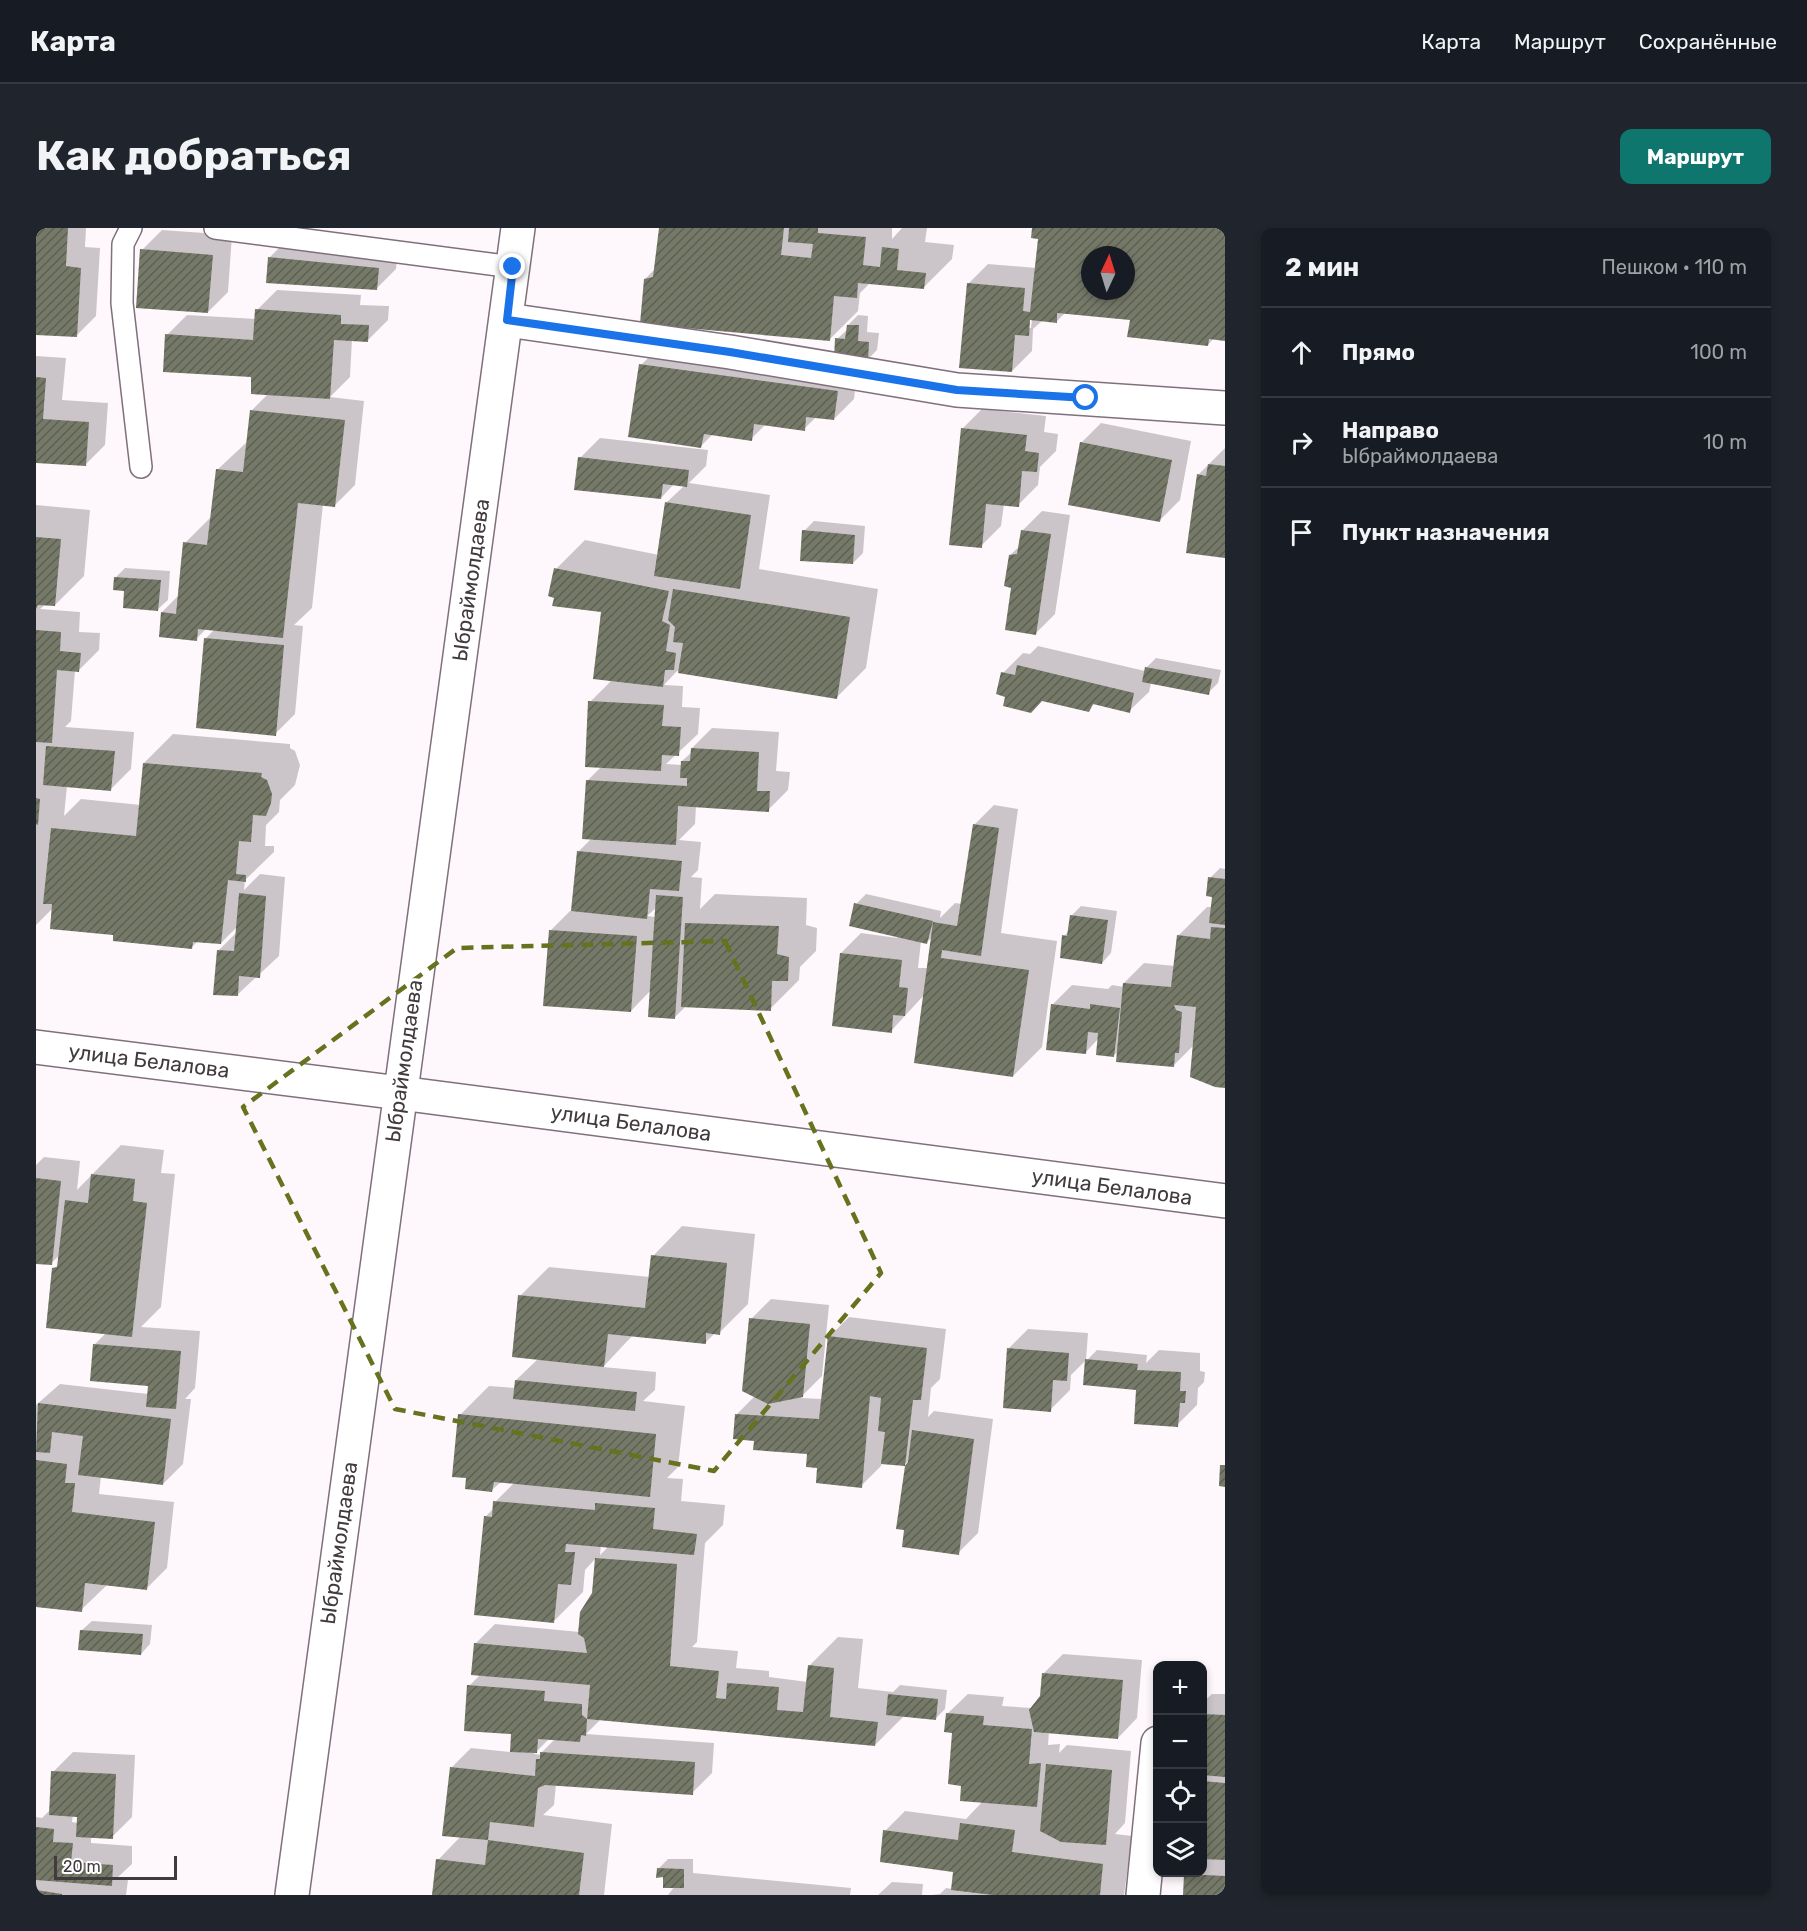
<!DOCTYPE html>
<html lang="ru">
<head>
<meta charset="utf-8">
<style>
	:root { --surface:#171b24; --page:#20242c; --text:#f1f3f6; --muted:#9ea1a6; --line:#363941; --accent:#0f766e }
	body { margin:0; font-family:Rubik,sans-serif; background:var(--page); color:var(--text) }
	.controls { position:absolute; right:18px; bottom:18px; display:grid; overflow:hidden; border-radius:12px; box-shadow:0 3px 9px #0003 }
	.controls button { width:54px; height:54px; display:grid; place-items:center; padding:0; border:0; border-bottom:2px solid var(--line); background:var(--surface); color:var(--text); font:30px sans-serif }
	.compass { position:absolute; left:1045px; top:18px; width:54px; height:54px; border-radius:50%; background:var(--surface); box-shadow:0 3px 9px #0003; rotate:4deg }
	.scale { position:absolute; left:18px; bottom:15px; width:123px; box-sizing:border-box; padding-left:6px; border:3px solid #413a3f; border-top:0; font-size:16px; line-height:21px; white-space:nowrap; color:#413a3f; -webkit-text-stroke:4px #fff; paint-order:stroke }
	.stop { position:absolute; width:18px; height:18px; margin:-14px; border:4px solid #1a73e8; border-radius:50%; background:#fff }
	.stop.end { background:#1a73e8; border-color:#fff; box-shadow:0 2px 6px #0008 }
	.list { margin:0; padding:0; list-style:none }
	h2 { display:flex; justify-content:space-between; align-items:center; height:78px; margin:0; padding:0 24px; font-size:26px }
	h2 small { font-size:20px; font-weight:400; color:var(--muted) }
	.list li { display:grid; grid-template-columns:39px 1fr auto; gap:18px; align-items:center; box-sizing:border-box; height:90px; padding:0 24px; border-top:2px solid var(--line) }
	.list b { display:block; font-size:22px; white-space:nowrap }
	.list p { margin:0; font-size:20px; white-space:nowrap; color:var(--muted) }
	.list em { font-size:20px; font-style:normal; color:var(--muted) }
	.icon { flex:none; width:33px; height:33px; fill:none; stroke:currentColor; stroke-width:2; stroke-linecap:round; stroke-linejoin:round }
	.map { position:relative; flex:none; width:1189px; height:1667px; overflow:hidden; border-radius:12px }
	header { display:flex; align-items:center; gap:36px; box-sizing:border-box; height:84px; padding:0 30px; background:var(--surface); border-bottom:2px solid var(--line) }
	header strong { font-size:28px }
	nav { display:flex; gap:33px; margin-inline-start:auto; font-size:21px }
	.intro { display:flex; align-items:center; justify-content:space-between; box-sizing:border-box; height:144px; padding:0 36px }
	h1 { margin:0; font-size:42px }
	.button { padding:15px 27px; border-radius:12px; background:var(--accent); color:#fff; font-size:21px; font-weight:700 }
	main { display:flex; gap:36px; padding:0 36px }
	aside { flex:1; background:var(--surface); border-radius:12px; box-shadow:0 3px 9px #0003 }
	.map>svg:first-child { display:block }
</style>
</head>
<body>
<header>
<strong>Карта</strong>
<nav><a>Карта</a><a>Маршрут</a><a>Сохранённые</a></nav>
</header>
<div class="intro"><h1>Как добраться</h1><a class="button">Маршрут</a></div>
<main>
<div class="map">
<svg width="1189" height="1667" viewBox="0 0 1189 1667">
	<defs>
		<pattern id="building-hatch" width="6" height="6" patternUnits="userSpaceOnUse" patternTransform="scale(1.5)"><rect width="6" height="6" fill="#757968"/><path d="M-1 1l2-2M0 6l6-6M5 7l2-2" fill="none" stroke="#5d5f53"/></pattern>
	</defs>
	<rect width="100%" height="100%" fill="#fef7fc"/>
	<path fill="#0003" fill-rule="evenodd" d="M0,0H50L49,19L64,20L60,88L40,108L0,106Z
		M624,0H856V11L866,0H891L889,14L918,17L916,31L887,60L834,55L824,65L822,83L793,112L609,51L619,41Z
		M997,0H1189V112L1178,110L1172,117L1094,91L1030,84L1020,94L1007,92L997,101L996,123L976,143L932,56L952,36L1001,40L1004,10ZM1054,27H1090V63H1054ZM992,91H996L995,100H992Z
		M126,2L196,7L192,64L172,84L106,22Z
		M253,10L362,20L360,41L340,61L233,30Z
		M241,62L325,67L324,77L353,78L352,92L332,112L316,111L314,149L294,169L328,173L319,257L299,277L287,276L276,380L258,397L267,398L259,486L239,506L169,411L179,401L171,400L160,411L126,384L143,367L149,315L176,288L181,242L212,213L215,183L233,165L217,148L131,107L151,87L220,91L221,82Z
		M822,87L832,88L831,104L843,105L841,122L832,131L801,111L812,101V97Z
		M625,117L821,144L818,171L798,191L780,189L768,201L730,196L715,211L677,206L665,218L605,137Z
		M0,128L30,130L26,172L72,175L69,217L50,236L0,233Z
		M946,181L1010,188L1008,204L1022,206L1020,223L1004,239L1002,257L982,277L968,276L965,298L945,318L926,201Z
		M1065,195L1155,213L1144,272L1124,292L1045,215Z
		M564,210L672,222L670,238L653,255L734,267L723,341L842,361L830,440L801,469L641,443L628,457L647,458L646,479L664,480L662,506L630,536L646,537V533L656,524V520L676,500L743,504L740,543L754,544L752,562L732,582L660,578L659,596L643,612L665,614L662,642L655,649L666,650L664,681L679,666L771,670L770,697L781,700L780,723L764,739L763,752L734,781L651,777L638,790L615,762L595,783L514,703L534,683H536L542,624L556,610L551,553L566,538L554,474L576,452L567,382L519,369L520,341L549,312L623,327L631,274L648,258L638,256L625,270L544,230ZM621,679L620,689L611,688Z
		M1189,220V329L1152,324L1162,247Z
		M0,277L54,282L48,348L19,377L10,376L4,381L44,384L43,404L64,405L63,422L43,442H39L35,493L29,499L98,504L95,541L75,561L31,558L28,588L45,571L105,577L108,535L137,506L254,516V520L259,523L264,537L259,557L244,572L243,584L230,597L229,618H238V624L209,652L208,662L224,646L249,649L243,728L201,767L183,722L201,704L202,698L185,715L162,713L155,720L79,703L17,680L0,697Z
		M1006,283L1034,287L1019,386L999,406L974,327L984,318L986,303Z
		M778,293L829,298L827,325L817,335L768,303Z
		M89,340L134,343L132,372L122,381L90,361L79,350Z
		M1002,418L1109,443L1110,440L1120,430L1185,442L1182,455L1172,465L1115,455L1113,464L1093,483L1059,475L1052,482L1007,472L971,468L967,445L987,425L994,426Z
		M958,577L982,581L965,705L1021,713L1006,819L977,848L889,766L855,803L805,725L825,705L861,710L862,707L820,676L830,666L905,683L904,690L919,675L926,676L938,597ZM897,708L893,740H882L885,713L891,714Z
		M1184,640L1189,641V858L1179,857L1158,817L1137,838L1083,823L1078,827L1063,810L1049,825L1016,777L1036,757L1072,761L1076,757L1088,759V755L1108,735L1139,738L1142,708L1171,679H1176L1178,668L1174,650Z
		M1045,678L1081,683L1075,725L1066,735L1028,708L1033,703L1035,688Z
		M85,917L128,922L125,945L139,946L125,1079L105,1099L164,1103L159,1160L149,1171H155L147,1236L127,1256L65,1248L63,1266L138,1274L131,1340L111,1360L72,1356L45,1382L0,1378V1177L24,1156L112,1166L113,1156L58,1117L70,1105L18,1041L23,1036L24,1027L15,1035L0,1034V937L8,929L44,933L41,962Z
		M646,998L719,1006L712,1076L683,1105H679L669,1115L597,1107L567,1139L620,1144L619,1162L607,1173L649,1178L642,1239L631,1250L647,1251L645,1273L689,1277L687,1297L669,1315L661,1414L656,1419L702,1423L700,1440L733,1443V1449L772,1454L773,1438L802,1409L827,1411L822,1460L857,1464L864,1457L911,1462L909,1481L899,1491L868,1488L839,1517L566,1490L550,1506L678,1515L676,1545L656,1565L520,1556L518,1577L507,1587L576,1596L568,1667H397L402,1632L425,1608L415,1540L435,1520L475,1524L477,1504L433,1458L444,1447L439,1416L459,1396L544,1404L557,1366L560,1330L549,1342L547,1364L518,1393L449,1289L458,1280L459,1274L478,1255L465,1254L456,1262L432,1249L424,1187L453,1158L479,1160L480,1152L502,1131L484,1068L513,1039L614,1049L617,1028ZM565,1317L573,1318L564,1327ZM514,1510L519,1511L506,1524V1527L498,1526Z
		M735,1071L793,1077L786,1148L764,1170L787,1171L793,1109L813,1089L910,1101L904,1151L895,1160L892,1189L898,1183L957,1191L942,1305L922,1325L874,1232L869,1236L846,1234L845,1238L825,1258L783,1239L773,1224L720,1212L700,1187L719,1168L715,1091Z
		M992,1101L1052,1105L1050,1132L1035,1147L1034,1162L1014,1182L972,1121Z
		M1061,1122L1111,1127L1110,1135L1123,1122L1164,1125V1143L1169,1144L1168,1154L1162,1160L1161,1177L1141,1197L1102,1158L1051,1132Z
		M56,1393L116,1397L114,1416L105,1426L46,1402Z
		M1027,1426L1106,1432L1101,1490L1082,1510L1013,1504L1012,1517L1024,1516L1023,1525L1031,1517L1095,1523L1089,1595L1079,1606L1096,1608L1088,1667H895L904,1666L910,1660L917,1661L920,1639L849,1603L869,1583L930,1591L947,1573L927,1557L917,1504L912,1485L932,1466L968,1469L966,1478L996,1480L1005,1469L1007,1446Z
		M1176,1466H1189V1667H1149L1150,1647L1152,1644H1166V1475Z
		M37,1524L99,1527L96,1589L76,1609L55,1608V1615L96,1618V1636L81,1650L92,1652L90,1667H0V1589L6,1590L14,1582L17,1544ZM37,1587H43L42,1595L36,1594Z
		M632,1631H657V1645L815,1660L814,1667H632L639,1658L622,1641Z
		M856,1654L887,1656L886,1667H842Z"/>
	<path fill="url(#building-hatch)" fill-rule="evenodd" d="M0,0H32L30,38L45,40L41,109L0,107Z
		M623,0H748L745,27L775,30L777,16L752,14L753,0H782V5L830,9L827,37L844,39L846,19L863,21L861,42L890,45L888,61L822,55L821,70L798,68L794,113L604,96L608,51L617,49Z
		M996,0H1189V113L1173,111L1172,118L1091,109L1094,92L1021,85V95L994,92L993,108L979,107L976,144L923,140L931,55L989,60L987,83L994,84L1002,11L995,10ZM1054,27H1090V63H1054Z
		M104,21L177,27L172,85L100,80Z
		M232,29L343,40L341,62L230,55Z
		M219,81L305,87V96L333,97L332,114L298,112L294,171L215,166V149L127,144L129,106L217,112Z
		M811,97H823L822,113L833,114L832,133L798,131L799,110L809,111Z
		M603,136L802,163L798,192L770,189L769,203L718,196L716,213L668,206L665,220L592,209Z
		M0,149L10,150L7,191L53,194L50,238L0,235Z
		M214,182L309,192L299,279L262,275L247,410L162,401L161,413L123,409L125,384L140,386L147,314L171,317L180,241L207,244Z
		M925,200L991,207L989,223L1003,225L1001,244L986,243L983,279L950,276L946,320L913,317Z
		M1044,214L1136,232L1124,294L1032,277Z
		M542,229L653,242L651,259L627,256L625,271L538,262Z
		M1172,236L1189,238V330L1150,325L1161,246L1170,248Z
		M629,274L715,287L704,361L618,348Z
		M766,302L819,307L817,336L764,333Z
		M985,302L1015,306L1000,407L969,402L975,360L968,358L973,327L981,326Z
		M0,309L25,311L19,378L2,377L0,381Z
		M518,340L633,363L626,393L634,397L630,423L640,425L638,442H629L627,459L557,451L565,384L516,378L518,370L512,368Z
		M78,349L125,352L122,383L87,380L88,363L77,362Z
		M637,361L814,389L801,471L642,445L647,415L637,414L639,399L632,392Z
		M0,402L25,404L24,423L45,425L43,444L21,442L16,515L0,514Z
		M168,410L248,417L240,508L160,500Z
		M981,437L1098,465L1094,485L1057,476L1053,484L1006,473L995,485L967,478L969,469L960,466L965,444L979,447Z
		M1109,439L1176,451L1173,467L1106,454Z
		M552,473L628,477L626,498L645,499L643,528L626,527L625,543L549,539Z
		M10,518L79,523L75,563L7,557Z
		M655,520L723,524L721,563H734L733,584L642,578L640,617L546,611L550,552L651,558V550H644L645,533H654Z
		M107,535L226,545L225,549L231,552L236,566L235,575L230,588L217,587L215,614L203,613L200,646L210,647V654L192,652L185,716L157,714L156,721L77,713V707L14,701L16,676H7L15,600L100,608Z
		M0,570L4,571L2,597L0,596Z
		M937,596L963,600L945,728L906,722L905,730L993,742L977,849L878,835L897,694L921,698Z
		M541,623L646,633L643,663L614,661L611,691L535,683Z
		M1172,649L1189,651V697L1173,695L1176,669L1170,668Z
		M203,665L230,668L224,750L203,748L202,768L177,767L181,722L198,723Z
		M620,667L647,669L639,791L612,789Z
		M818,675L897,693L891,716L813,698Z
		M1034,687L1072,692L1066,736L1024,730L1026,707L1031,708Z
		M649,695L743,698L741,726L753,729L752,753H736L735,783L645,779Z
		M1175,699L1189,700V860L1179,859L1154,849L1160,779L1138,777L1140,782L1146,784L1143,825H1139L1138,839L1080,834L1087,755L1135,759L1141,707L1174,711Z
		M513,702L601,708L595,784L507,778Z
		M804,725L866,732L863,759L872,760L869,788L857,787L856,805L796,798Z
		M1015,776L1054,781V776L1084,780L1078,829L1060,827L1062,805L1052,804L1050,826L1010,822Z
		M55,946L99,951L97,973L111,975L96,1109L10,1100L16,1040L21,1039L29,972L52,975Z
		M0,950L25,953L16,1037L0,1036Z
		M615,1027L691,1035L684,1107L670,1105V1116L572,1106L568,1139L476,1129L482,1067L609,1080Z
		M713,1090L774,1096L767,1169L732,1176L706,1163Z
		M792,1108L891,1120L885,1172H877L869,1238L872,1234L876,1202L938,1211L923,1327L866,1319L868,1302L860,1301L869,1238L845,1236L849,1204L842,1203L845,1170L834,1168L826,1260L780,1255L781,1240L770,1239L771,1226L717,1222L718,1213L697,1211L699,1186L783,1191Z
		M57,1116L145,1123L140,1181L110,1179L112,1158L54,1153Z
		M971,1120L1033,1125L1031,1153L1017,1152L1015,1184L967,1180Z
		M1049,1131L1102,1136L1101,1142L1145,1144L1144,1163H1150L1149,1175H1144L1142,1199L1098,1196L1100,1162L1047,1157Z
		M479,1152L601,1164L599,1183L477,1171Z
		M2,1175L135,1191L127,1257L42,1247L47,1208L16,1204L14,1225L0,1224Z
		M422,1186L620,1206L614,1269L458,1254L456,1264L429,1261L430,1250L416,1249Z
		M0,1232L31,1236L29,1255H39L36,1284L119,1294L111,1362L49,1355L46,1384L0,1379Z
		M1184,1237H1189V1259L1183,1258Z
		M457,1273L559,1282V1275L619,1280L617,1301L661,1306L658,1327L530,1316L529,1324H539L535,1357L522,1356L518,1395L438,1387L448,1288L456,1289Z
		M559,1330L641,1336L634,1438L683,1443L680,1470L690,1471L691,1455L743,1459L741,1482L767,1484L772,1437L798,1440L794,1489L842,1494L839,1518L551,1491L554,1457L435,1447L438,1415L551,1425L548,1410L542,1406L544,1384L556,1365Z
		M44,1402L107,1406L105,1427L42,1422Z
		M1006,1445L1087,1452L1082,1511L998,1504L993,1482L1004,1468Z
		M431,1457L509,1463L508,1473L546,1476V1487L551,1491L550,1508L545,1507L544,1514L502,1511L501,1525L474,1524L475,1506L428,1503Z
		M852,1466L902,1471L900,1492L850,1487Z
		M910,1485L948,1488L947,1497L996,1501L993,1536L1005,1535L1001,1579L924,1573L925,1558L912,1556L916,1505L908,1504Z
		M1166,1486L1189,1487V1549L1166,1547Z
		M504,1524L659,1534L657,1567L509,1557L502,1560L498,1599L454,1594L452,1612L406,1608L414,1539L499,1548L500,1531H504Z
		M1010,1536L1076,1542L1070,1617L1025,1614L1004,1603Z
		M15,1543L80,1546L77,1611L40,1609L41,1589L13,1587Z
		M1166,1553L1189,1555V1632L1166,1631Z
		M924,1595L979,1602L976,1624L1067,1636L1064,1667H957L915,1662L917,1644L844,1634L847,1602L922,1612Z
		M0,1599L18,1601L17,1614L37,1615L35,1634L77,1637L76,1658L0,1652Z
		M452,1612L548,1625L543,1667H396L400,1631L449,1637Z
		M621,1640L648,1641V1660H627V1649L620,1650Z
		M1148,1646L1189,1648V1667H1147Z
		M0,1662L26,1666V1667H0Z"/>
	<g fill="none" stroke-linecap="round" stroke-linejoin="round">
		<g stroke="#7f707c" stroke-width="24">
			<path id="lane" d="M95,0L87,16L86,75L105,239
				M179,0L477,39"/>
		</g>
		<g stroke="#7f707c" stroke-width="36">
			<path id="street" d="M471,92L694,124L921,162L1189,180
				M0,819L364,865L1189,973
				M256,1667L482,0
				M1107,1667L1122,1515"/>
		</g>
		<use href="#lane" stroke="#fff" stroke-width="21"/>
		<use href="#street" stroke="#fff" stroke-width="33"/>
	</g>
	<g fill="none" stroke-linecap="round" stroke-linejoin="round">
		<path stroke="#1a73e8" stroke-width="8" d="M477,39L471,92L694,124L921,162L1050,170"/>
	</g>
	<path fill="none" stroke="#66731e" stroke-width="4.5" stroke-dasharray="12 8" stroke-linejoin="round" d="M689,713L845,1045L678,1243L359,1181L207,879L421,720Z"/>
	<g text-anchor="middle" stroke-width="6" stroke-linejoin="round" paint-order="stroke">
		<g font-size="21" fill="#413a3f" stroke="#fff">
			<text transform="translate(435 352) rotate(-82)" y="7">Ыбраймолдаева</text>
			<text transform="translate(113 833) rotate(7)" y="7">улица Белалова</text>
			<text transform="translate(368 833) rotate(-82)" y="7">Ыбраймолдаева</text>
			<text transform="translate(595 895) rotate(8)" y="7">улица Белалова</text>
			<text transform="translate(1076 959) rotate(8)" y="7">улица Белалова</text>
			<text transform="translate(303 1315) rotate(-82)" y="7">Ыбраймолдаева</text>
		</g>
	</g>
</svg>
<div class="controls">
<button>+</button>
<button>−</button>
<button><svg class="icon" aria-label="locate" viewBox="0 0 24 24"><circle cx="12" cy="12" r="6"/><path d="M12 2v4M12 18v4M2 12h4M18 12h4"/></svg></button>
<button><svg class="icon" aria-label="layers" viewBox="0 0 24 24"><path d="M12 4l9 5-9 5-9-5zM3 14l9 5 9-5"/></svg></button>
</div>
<svg class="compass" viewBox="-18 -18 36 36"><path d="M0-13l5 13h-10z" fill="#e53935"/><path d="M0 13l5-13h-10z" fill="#9ea1a6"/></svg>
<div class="scale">20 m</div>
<div class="stop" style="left:1050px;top:170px"></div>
<div class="stop end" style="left:477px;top:39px"></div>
</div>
<aside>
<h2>2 мин<small>Пешком · 110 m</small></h2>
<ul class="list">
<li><svg class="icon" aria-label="ahead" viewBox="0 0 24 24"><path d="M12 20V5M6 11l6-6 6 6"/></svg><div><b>Прямо</b></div><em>100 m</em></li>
<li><svg class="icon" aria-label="right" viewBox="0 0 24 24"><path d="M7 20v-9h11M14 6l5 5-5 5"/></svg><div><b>Направо</b><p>Ыбраймолдаева</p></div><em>10 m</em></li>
<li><svg class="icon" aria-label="arrive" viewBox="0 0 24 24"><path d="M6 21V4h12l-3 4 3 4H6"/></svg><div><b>Пункт назначения</b></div></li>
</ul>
</aside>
</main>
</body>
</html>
